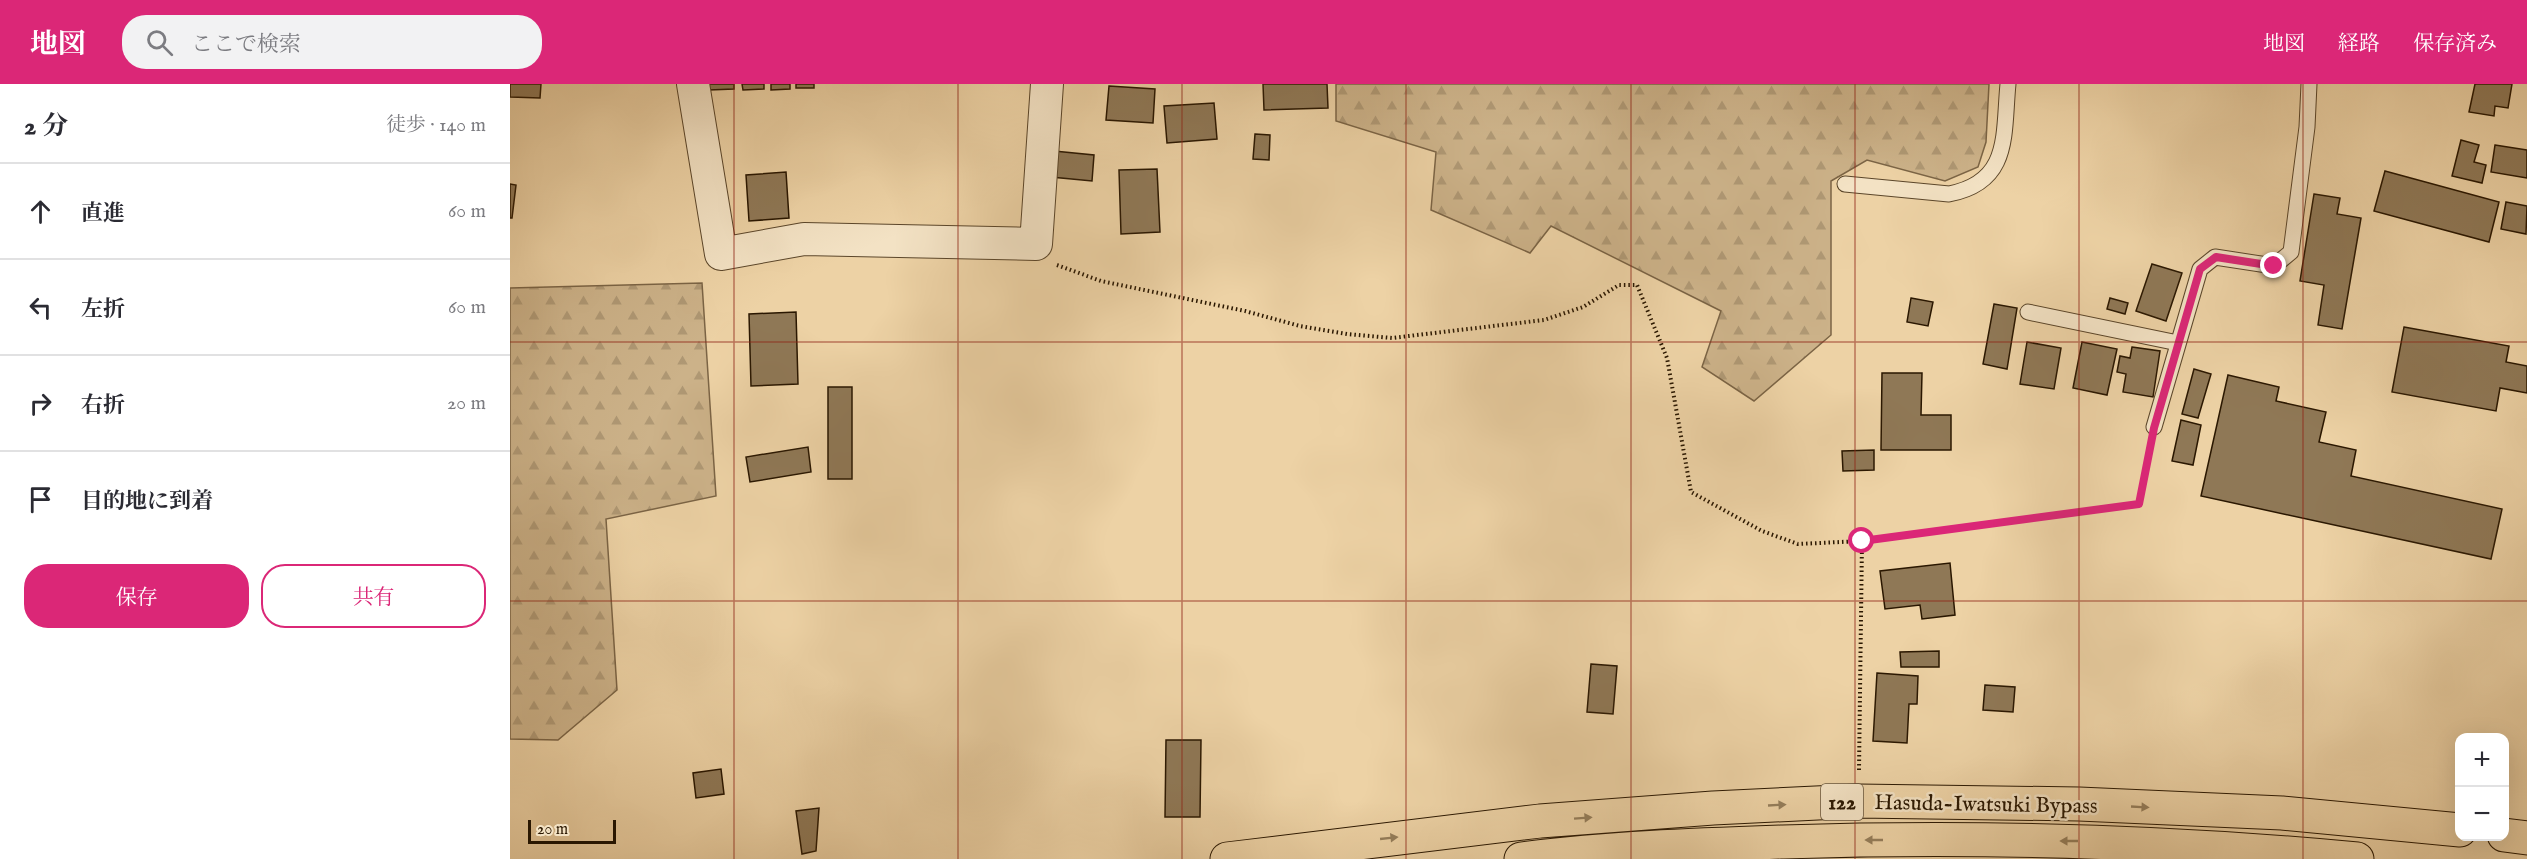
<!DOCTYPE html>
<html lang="ja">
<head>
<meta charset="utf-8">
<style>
	:root { --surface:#fff; --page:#f2f2f3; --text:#2b2b33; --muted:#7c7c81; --line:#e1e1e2; --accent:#db2777 }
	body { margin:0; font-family:"IM FELL English","Noto Serif JP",serif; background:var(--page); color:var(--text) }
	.controls { position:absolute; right:18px; bottom:18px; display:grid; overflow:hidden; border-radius:12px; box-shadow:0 6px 24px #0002 }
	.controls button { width:54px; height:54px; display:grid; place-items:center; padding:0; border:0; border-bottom:2px solid var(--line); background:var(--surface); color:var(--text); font:30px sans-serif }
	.scale { position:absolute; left:18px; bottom:15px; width:88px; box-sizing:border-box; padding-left:6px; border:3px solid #2a1701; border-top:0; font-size:16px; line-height:21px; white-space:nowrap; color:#2a1701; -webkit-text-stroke:4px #f3e2c4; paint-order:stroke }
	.stop { position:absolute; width:18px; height:18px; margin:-14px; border:4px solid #db2777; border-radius:50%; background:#fff }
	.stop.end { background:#db2777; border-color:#fff; box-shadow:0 2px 6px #0008 }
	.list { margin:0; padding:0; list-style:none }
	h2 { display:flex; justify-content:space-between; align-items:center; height:78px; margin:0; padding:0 24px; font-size:26px }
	h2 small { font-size:20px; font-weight:400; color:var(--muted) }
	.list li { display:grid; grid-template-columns:39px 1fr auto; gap:18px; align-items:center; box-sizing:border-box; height:96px; padding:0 24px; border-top:2px solid var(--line) }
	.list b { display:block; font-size:22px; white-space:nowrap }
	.list em { font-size:20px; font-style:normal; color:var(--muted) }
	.actions { display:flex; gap:12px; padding:18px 24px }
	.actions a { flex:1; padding:14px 0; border:2px solid var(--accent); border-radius:24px; text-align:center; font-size:21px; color:var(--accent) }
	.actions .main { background:var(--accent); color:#fff }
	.icon { flex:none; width:33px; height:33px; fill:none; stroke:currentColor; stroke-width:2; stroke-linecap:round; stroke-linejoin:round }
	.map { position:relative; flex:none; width:2017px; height:775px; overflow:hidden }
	header { display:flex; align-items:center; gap:36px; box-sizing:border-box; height:84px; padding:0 30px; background:var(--accent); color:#fff }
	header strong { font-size:28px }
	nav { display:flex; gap:33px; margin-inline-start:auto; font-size:21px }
	.search { width:420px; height:54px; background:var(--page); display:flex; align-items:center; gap:15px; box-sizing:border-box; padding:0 21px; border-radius:24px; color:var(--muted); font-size:22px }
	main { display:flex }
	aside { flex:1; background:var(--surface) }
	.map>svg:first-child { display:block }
</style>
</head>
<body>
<header>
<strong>地図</strong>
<div class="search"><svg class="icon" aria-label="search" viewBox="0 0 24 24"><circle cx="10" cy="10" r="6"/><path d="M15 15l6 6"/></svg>ここで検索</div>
<nav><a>地図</a><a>経路</a><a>保存済み</a></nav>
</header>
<main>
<aside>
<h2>2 分<small>徒歩 · 140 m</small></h2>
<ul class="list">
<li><svg class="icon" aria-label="ahead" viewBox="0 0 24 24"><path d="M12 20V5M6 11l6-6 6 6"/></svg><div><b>直進</b></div><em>60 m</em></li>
<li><svg class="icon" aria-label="left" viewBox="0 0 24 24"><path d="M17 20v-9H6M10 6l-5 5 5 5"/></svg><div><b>左折</b></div><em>60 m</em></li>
<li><svg class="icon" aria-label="right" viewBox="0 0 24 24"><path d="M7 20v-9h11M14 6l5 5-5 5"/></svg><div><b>右折</b></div><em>20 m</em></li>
<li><svg class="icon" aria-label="arrive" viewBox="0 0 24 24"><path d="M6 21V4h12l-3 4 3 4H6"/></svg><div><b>目的地に到着</b></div></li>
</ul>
<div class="actions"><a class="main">保存</a><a>共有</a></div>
</aside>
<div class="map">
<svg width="2017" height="775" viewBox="0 0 2017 775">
	<defs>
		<pattern id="forest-firs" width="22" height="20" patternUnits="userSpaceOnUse" patternTransform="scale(1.5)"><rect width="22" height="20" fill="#ccb289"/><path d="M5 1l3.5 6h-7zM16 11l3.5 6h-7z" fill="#af9874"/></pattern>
	</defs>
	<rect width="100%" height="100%" fill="#edd2a5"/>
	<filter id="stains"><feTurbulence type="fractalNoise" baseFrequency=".00333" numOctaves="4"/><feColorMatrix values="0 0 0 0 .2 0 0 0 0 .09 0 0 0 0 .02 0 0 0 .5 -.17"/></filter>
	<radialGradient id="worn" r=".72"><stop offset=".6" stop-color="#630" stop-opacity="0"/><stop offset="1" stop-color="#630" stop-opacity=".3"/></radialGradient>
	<path fill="url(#forest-firs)" stroke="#7b6445" stroke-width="1.5" d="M826,0H1479L1476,58L1468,83L1435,97L1357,76L1321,97V251L1244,317L1192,283L1211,227L1041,142L1020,169L921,126L926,68L826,37Z
		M192,199L206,412L96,435L107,606L48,656L0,655V204Z"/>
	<path fill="#8f7856" stroke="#2a1701" stroke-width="1.5" d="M0,0H31L30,14L0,13Z
		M199,0H224V5L199,6Z
		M232,0H254V5L233,6Z
		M261,0H280V5L261,6Z
		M286,0H304V4H286Z
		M753,0H817L818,24L754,26Z
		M1965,0H2002L1998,24L1985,22L1984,32L1959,28Z
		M599,2L645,5L643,39L596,36Z
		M704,19L707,55L657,59L654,22Z
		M745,50L760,51L759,76L743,75Z
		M1951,56L1969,61L1964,78L1976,81L1972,99L1942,92Z
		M1985,61L2017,66V94L1981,88Z
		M544,67L584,71L582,97L541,93Z
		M647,85L650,148L611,150L609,86Z
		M1875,87L1989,118L1979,158L1864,127Z
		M276,88L279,134L239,137L236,91Z
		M0,100L6,101L2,134H0Z
		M1804,110L1830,114L1827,130L1851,134L1832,245L1808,241L1814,201L1790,197Z
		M1996,118L2017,122L2016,150L1991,145Z
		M1642,180L1672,189L1656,237L1626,227Z
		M1401,214L1423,218L1418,242L1397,238Z
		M1600,214L1618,219L1615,230L1597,225Z
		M1484,220L1507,224L1497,285L1473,280Z
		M286,228L288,300L241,302L239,230Z
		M1894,243L1999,262L1996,278L2017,282V309L1990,304L1986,327L1882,308Z
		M1517,258L1551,264L1544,305L1510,300Z
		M1572,258L1607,265L1597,311L1563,304Z
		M1622,263L1650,267L1643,313L1613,308L1616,290L1607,288L1610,272L1620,274Z
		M1684,285L1701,290L1688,334L1672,330Z
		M1372,289H1412L1411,331H1441V366H1371Z
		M1718,291L1769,303L1766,317L1816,328L1809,358L1846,366L1841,392L1992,425L1981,475L1691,412Z
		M318,303H342V395H318Z
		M1671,336L1691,341L1683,381L1662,377Z
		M298,363L301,388L240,398L236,373Z
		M1364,366V386L1333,387L1332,367Z
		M1440,479L1445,531L1412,535L1410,521L1375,525L1370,487Z
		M1429,567V583H1391L1390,568Z
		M1081,580L1107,582L1103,630L1077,628Z
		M1367,589L1408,592L1407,620H1399L1397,659L1363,657Z
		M1475,601L1505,603L1503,628L1473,626Z
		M656,656H691L690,733H655Z
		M211,685L214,710L186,714L183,689Z
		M309,724L306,767L292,770L286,727Z"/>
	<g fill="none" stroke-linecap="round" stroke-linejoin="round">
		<g stroke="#5b462a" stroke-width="17">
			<path id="service" d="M1335,100L1439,110C1501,98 1493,51 1498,0
				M1518,228L1668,259
				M1644,343L1690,185L1705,173L1764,182L1781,168L1797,43L1799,0"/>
		</g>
		<g stroke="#5b462a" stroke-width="34">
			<path id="minor" d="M183,0L211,170L294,155L526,160L537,0"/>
		</g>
		<g stroke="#2a1701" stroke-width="35">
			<path id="trunk" d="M1994,751L2017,754
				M717,775L1030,737L1203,724L1348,717L1569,720L1772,729L1950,746
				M1011,775C1097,764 1186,761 1273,758C1465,752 1656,757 1847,775"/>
		</g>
		<path stroke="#2a1701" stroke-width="4" stroke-dasharray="1.5 3" stroke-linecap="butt" d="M547,181L591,197L735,227L790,242L837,250L882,254L1034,236L1073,223L1109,201H1127L1157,274L1181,408L1252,447L1288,460L1352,457L1629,420L1640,363
			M1349,686L1352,457"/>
		<use href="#service" stroke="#f3e2c4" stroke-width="15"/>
		<use href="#minor" stroke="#f3e2c4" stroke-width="32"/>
		<use href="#trunk" stroke="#edd2a5" stroke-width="33"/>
	</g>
	<defs><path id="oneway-solid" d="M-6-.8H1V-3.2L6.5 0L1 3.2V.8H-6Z" transform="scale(1.5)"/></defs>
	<g fill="#957e5b">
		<use href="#oneway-solid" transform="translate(1267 721) rotate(-3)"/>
		<use href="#oneway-solid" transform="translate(1630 723) rotate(3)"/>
		<use href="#oneway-solid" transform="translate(1073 734) rotate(-4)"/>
		<use href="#oneway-solid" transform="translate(879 754) rotate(-6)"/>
		<use href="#oneway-solid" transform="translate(1364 756) rotate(-180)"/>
		<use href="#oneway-solid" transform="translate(1559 757) rotate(-180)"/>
	</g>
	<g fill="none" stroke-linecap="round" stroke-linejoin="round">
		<path stroke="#db2777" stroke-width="8" d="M1352,457L1629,420L1644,344L1690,185L1706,173L1764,182"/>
	</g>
	<path fill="none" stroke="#8f2418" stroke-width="1.5" stroke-opacity="0.55" d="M224,0V775M448,0V775M672,0V775M896,0V775M1121,0V775M1345,0V775M1569,0V775M1793,0V775M0,258H2017M0,517H2017"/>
	<g text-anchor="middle" stroke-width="5" stroke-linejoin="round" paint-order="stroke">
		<rect fill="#f3e2c4" stroke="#66543c" stroke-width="1.5" x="1311" y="700" width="42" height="36" rx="4.5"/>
		<g font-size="21" font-weight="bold" fill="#2a1701">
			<text x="1332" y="725">122</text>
		</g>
		<g font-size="22" fill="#2a1701" stroke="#f3e2c4">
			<text transform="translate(1476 719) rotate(1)" y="8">Hasuda-Iwatsuki Bypass</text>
		</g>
	</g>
	<rect width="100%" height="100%" filter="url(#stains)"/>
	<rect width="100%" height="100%" fill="url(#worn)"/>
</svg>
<div class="controls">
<button>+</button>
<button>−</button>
</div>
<div class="scale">20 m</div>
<div class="stop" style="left:1352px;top:457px"></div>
<div class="stop end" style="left:1764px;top:182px"></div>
</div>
</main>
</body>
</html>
